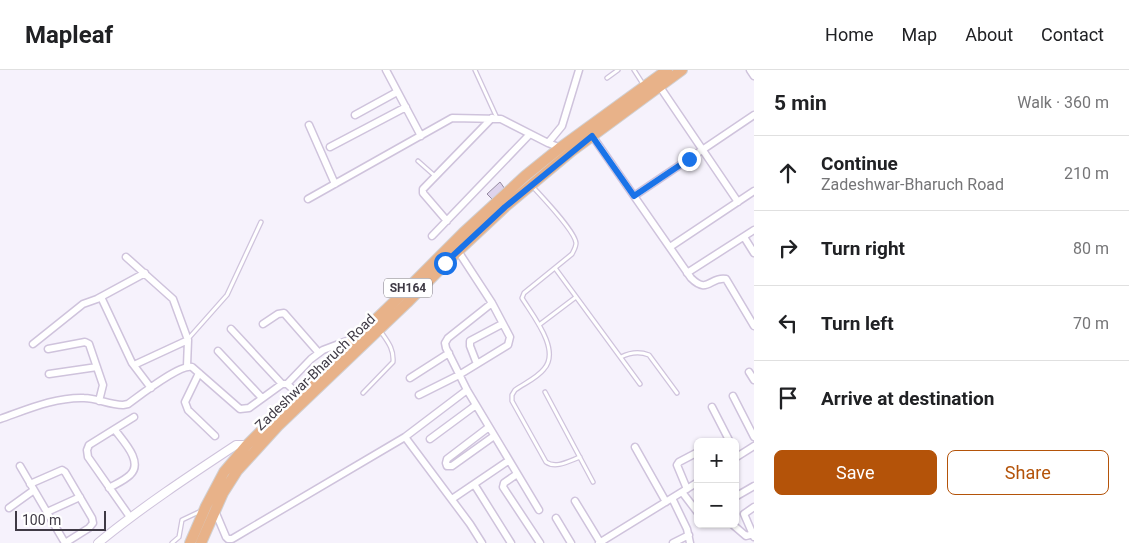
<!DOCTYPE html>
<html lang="en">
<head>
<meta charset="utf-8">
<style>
	:root { --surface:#fff; --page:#f2f2f2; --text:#202124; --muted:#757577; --line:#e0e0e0; --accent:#b45309 }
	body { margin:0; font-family:Roboto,sans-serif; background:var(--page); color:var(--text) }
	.controls { position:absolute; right:15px; bottom:15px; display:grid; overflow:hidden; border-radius:8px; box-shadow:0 1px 4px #0004 }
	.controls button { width:45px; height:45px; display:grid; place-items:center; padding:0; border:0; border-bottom:1px solid var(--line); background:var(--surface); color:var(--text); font:25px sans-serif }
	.scale { position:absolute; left:15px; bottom:12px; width:91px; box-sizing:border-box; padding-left:5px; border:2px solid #3f3a45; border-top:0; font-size:14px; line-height:18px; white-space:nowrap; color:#3f3a45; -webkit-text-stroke:4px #fff; paint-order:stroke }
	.stop { position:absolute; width:15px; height:15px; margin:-11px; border:4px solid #1a73e8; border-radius:50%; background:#fff }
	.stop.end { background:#1a73e8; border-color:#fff; box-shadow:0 1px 5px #0008 }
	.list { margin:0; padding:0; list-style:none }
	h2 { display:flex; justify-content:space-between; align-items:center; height:65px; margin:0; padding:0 20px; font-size:21px }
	h2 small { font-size:16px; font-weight:400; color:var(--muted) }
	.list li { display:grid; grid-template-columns:32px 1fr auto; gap:15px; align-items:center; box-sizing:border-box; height:75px; padding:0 20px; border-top:1px solid var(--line) }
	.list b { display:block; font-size:19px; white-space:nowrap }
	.list p { margin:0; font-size:16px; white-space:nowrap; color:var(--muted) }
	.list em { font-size:16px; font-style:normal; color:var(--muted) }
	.actions { display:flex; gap:10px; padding:15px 20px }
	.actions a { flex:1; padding:11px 0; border:1px solid var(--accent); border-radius:8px; text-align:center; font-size:18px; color:var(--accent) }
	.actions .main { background:var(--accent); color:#fff }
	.icon { flex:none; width:28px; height:28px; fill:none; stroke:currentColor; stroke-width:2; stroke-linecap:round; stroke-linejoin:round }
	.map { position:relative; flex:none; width:754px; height:473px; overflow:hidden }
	header { display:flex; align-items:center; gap:30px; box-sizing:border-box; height:70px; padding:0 25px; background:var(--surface); border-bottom:1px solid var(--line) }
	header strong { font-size:24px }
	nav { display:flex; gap:28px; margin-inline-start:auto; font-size:18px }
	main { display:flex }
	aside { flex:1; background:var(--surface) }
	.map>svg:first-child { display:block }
</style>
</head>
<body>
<header>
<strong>Mapleaf</strong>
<nav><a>Home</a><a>Map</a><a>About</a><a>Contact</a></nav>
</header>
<main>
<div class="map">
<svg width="754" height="473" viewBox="0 0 754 473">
	<rect width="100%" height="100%" fill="#f6f2fc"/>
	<path fill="#ded3ec" stroke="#958aa1" d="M500,112L505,119L493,130L487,124Z"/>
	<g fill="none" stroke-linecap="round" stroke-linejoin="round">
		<g stroke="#cfc3dc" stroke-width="5.5">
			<path id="service" d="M475,0L497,48
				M634,0L643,14
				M607,8L618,0
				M418,91L435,106
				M533,117C542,127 575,161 576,173C576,177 574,180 572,184L524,223L522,228C533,246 561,280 544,299C537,308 525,313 515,320L512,325V331L546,392C556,399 569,391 580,387
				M555,198L640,314
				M539,255L576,227
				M188,269L227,225L261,152
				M621,287C631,282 639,281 649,285L677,323
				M545,322L593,412
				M363,323L393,292C394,279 388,272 381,262
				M172,473L179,467L182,450L201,441"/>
		</g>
		<g stroke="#cfc3dc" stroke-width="9">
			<path id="minor" d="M386,0L421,66
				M750,0L754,6
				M660,17L738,132
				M355,45L397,22
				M309,55L335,114
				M593,67L691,208C708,225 710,206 726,209L754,256
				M548,73L562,56L579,0
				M330,77L406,37
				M634,126L754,45
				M308,129L452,48L501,49L548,73L561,78
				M447,151L423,123V119L492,48
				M432,166L530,64
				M744,167L754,183
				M670,177L754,121
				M126,187L173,229L188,270L187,296
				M687,203L754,160
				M101,227L132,293L151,318
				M492,233L448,268L445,273L446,278L467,320L539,440
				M263,254L278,244L284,243L319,283
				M231,259L282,314
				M33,274L83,234L97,229L145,203
				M48,279L85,272L89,274L103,315L99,331
				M218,281L262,328
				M477,294L470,276V271L502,254
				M134,295L188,270
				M749,302L754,310
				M199,303L185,332L188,340L215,366
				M49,304L97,297
				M410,308L449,283
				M287,314L311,289L323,280L352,269
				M419,325L459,305L508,275L510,267L492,233L458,181
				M733,326L754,367
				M712,337L730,372
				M0,349C26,340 55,327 84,328C97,328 109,335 123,335L128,334C139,326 180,294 192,297L240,339L249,338L282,314H287L298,324
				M489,357L447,389L446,393L447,396H452L494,366
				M405,367L470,454L482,473
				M430,369L476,335
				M635,377L666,432
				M735,388L754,376
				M20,396L65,473
				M517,404L504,413L503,417L540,473
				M30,414L62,400L65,402L92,448L93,453L89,458L65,473
				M474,414L511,473
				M109,418C116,414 125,410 130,405C144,392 123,371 115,360
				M687,419L677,395L679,392L698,382
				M682,422L698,443
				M735,427L754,416
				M672,428L687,459L690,473
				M452,429L508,391
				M575,431L600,472
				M754,437L744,444L754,467
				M9,438L34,420
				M215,441L226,467L228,469H232L405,367L467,320
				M47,442L80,427
				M130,447L88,387L87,380L89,375L134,347
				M556,448L571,473
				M732,454L746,466L754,464
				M599,473L698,412
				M673,473L689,465"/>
		</g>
		<g stroke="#cfc3dc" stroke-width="10">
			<path id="tertiary" d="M98,473C142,437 189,406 236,375H247"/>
		</g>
		<g stroke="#d1d0d2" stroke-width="12">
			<path id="primary" d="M190,473L206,436L224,402L247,375L298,324L401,225L463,163L525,106L561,77L667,0
				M201,473L223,423L237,401L278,356L407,233L458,181L505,137L572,81L682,0"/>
		</g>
		<use href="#service" stroke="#fff" stroke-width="3"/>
		<use href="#minor" stroke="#fff" stroke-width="6"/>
		<use href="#tertiary" stroke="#fff" stroke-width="8"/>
		<use href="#primary" stroke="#e8b289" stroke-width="10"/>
	</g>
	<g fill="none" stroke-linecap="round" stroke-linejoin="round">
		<path stroke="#1a73e8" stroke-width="6" d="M445,193L505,137L592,66L634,126L689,89"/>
	</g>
	<g text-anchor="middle" stroke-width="5" stroke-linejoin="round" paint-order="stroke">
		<rect fill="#fff" stroke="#79757d" stroke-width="1" x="384" y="208.5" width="48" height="19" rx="4"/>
		<g font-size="12" font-weight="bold" fill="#3f3a45">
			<text x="408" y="222">SH164</text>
		</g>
		<g font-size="14" fill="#3f3a45" stroke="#fff">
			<text transform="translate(315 302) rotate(-44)" y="5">Zadeshwar-Bharuch Road</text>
		</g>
	</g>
</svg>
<div class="controls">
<button>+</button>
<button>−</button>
</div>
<div class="scale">100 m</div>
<div class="stop" style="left:445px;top:193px"></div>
<div class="stop end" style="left:689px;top:89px"></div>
</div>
<aside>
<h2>5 min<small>Walk · 360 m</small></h2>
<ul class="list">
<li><svg class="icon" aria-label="ahead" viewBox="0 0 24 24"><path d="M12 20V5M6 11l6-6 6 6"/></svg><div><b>Continue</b><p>Zadeshwar-Bharuch Road</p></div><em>210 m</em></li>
<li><svg class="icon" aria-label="right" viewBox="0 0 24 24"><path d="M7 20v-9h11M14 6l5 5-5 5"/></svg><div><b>Turn right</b></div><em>80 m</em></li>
<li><svg class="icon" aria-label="left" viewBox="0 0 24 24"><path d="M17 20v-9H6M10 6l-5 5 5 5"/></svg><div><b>Turn left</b></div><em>70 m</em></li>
<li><svg class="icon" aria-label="arrive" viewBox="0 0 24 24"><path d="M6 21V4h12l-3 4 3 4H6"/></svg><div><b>Arrive at destination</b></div></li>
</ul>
<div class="actions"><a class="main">Save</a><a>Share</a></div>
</aside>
</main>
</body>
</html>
